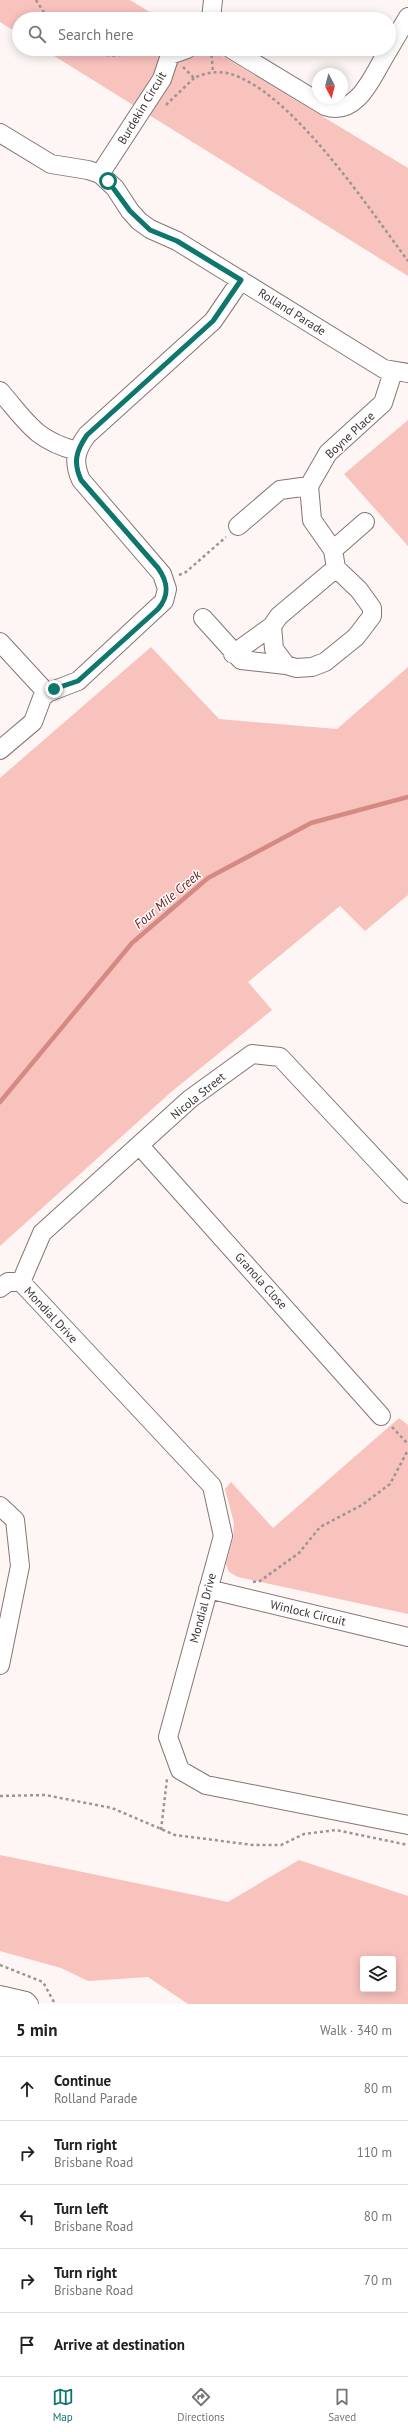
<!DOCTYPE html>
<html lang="en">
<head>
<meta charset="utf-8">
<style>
	:root { --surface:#fff; --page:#f6f6f6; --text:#202124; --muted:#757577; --line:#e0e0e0; --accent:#0f766e }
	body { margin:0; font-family:"PT Sans",sans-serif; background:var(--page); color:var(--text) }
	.controls { position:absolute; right:12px; bottom:12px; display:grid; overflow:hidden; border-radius:4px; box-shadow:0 2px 10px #0003 }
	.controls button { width:36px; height:36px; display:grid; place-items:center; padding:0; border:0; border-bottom:1px solid var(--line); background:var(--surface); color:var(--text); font:20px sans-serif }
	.compass { position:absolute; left:312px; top:68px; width:36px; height:36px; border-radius:50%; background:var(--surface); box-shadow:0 2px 10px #0003; rotate:173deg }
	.stop { position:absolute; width:12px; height:12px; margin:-9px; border:3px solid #0f766e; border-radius:50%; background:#fff }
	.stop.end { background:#0f766e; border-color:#fff; box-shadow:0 1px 4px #0008 }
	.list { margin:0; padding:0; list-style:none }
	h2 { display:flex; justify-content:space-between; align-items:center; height:52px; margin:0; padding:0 16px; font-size:17px }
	h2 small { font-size:13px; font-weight:400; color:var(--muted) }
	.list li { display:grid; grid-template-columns:26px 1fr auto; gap:12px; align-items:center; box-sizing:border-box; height:64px; padding:0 16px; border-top:1px solid var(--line) }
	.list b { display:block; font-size:15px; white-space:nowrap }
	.list p { margin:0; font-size:13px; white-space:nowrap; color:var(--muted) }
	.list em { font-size:13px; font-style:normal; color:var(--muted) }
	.icon { flex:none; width:22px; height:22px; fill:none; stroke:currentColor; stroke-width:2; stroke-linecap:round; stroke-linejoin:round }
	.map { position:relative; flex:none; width:408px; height:2004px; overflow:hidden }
	.search { position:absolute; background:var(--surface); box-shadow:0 2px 10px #0003; left:12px; right:12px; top:12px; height:44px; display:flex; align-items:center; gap:10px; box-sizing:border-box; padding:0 14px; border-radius:22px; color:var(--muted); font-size:15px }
	.sheet { height:372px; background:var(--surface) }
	nav { display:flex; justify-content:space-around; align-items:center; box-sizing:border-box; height:56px; border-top:1px solid var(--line); background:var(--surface); font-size:11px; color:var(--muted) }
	nav a { display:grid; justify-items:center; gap:2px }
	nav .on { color:var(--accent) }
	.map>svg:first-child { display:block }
</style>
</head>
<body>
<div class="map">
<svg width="408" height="2004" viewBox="0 0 408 2004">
	<rect width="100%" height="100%" fill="#fef6f5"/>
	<path fill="#f8c2bd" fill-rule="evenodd" d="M0,0H130L161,19H19V34L0,22Z
		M43,49H211L408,168V276Z
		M408,420V546L344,474Z
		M151,647L219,719L337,729L408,667V895L365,931L340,906L248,982L272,1010L170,1093L0,1246V778Z
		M399,1418L408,1425V1614L238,1577L229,1572L226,1564L233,1539L234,1523L225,1489L231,1482L273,1528Z
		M0,1855L228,1902L299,1860L408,1896V2004H188L148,1977L88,1981L61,1968L0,1951ZM363,1959H393V1989H363Z"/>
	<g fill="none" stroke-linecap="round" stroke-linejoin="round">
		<path stroke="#d48a83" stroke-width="4.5" d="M0,1102L132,943L208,878L311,823L408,797"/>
		<g stroke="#857573" stroke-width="20">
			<path id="minor" d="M211,19L213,0
				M231,49L325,106C359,118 374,72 389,49
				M389,49L408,17
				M0,133L51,164L88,170L100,174L115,188L130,211L139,221L150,229L177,241L384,369L408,373
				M100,174L162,79L170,55L187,49
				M0,391C27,422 35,440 77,451
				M309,486L312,520L333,550L336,568L359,590L372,608V616L356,637L325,662L312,667L296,668L286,665L274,649L272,626L279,616L336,568
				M309,486L328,453L383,403L393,372
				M238,526L280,490L309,486
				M333,550L365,522
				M203,618L241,660L286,665
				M0,642L47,693
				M233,654L272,626
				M0,750L33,722L42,698L47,693L78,681L164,601L167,589L162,574L81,480C73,462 75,451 87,435L213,321L241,280
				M140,1146L381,1416
				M21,1282L212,1486L223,1536L168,1737L180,1770L206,1785L408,1825
				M0,1288L8,1282H21L42,1233L190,1099L252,1054L280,1057L408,1194
				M0,1506L15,1520L20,1566L0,1665
				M208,1589L408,1637
				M0,1995L26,2001L29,2004"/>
		</g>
		<path stroke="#9c9493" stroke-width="2.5" stroke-dasharray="3 3" stroke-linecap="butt" d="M36,0L48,19
			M83,49C101,56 120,59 138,49
			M211,49L213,72
			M183,67L194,78C205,73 215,71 227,73C290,88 369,209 408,261
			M166,105L194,78
			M179,575L186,572L226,537
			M392,1427L408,1444
			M253,1582L260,1581L299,1553L320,1527L362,1505L390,1484L408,1450
			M0,1796L45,1795L112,1808L175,1835L253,1845H281L304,1834L336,1830L408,1845
			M161,1830L167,1779
			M0,1965L43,1982L55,2004"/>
		<use href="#minor" stroke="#fff" stroke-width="18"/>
	</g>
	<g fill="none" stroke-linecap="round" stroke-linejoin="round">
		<path stroke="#0f766e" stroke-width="5" d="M54,689L78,681L158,609C170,595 168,582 158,568L81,480C73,462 76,451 87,435L213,321L241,280L177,241L150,230L130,211L108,181"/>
	</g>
	<g text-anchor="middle" stroke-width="3" stroke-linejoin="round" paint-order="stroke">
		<g font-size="12" fill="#3b3332" stroke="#fff">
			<text transform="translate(142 108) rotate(-59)" y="4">Burdekin Circuit</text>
			<text transform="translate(292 312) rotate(32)" y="4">Rolland Parade</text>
			<text transform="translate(350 435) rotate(-43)" y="4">Boyne Place</text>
			<text transform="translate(198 1096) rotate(-39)" y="4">Nicola Street</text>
			<text transform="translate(261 1281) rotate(48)" y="4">Granola Close</text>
			<text transform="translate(51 1315) rotate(47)" y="4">Mondial Drive</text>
			<text transform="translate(203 1608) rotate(-75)" y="4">Mondial Drive</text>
			<text transform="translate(308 1613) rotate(13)" y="4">Winlock Circuit</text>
		</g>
		<g font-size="13" font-style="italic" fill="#6c1416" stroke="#fff">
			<text transform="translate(167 899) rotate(-40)" y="5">Four Mile Creek</text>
		</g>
	</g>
</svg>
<div class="controls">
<button><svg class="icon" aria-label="layers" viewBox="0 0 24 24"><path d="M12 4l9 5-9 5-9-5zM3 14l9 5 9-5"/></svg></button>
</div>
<svg class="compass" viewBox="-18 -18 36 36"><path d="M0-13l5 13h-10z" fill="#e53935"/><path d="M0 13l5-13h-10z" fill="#757577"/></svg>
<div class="stop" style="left:108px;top:181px"></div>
<div class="stop end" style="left:54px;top:689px"></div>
<div class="search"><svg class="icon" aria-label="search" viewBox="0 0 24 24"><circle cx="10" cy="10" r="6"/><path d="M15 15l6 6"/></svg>Search here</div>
</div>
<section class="sheet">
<h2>5 min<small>Walk · 340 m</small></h2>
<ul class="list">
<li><svg class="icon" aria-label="ahead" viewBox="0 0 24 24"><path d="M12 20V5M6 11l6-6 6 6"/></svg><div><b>Continue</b><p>Rolland Parade</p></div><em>80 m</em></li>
<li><svg class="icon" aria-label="right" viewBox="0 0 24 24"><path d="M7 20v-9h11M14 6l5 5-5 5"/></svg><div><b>Turn right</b><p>Brisbane Road</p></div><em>110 m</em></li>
<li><svg class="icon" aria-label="left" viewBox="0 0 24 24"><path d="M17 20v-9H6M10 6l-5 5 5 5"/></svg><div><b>Turn left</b><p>Brisbane Road</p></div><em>80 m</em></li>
<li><svg class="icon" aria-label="right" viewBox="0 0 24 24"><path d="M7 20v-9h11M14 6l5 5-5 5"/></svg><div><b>Turn right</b><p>Brisbane Road</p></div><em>70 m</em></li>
<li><svg class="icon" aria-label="arrive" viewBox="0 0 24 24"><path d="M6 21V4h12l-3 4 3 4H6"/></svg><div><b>Arrive at destination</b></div></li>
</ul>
</section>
<nav>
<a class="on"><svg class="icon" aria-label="map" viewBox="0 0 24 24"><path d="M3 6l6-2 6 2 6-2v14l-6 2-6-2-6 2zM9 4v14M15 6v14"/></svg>Map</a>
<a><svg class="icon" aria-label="directions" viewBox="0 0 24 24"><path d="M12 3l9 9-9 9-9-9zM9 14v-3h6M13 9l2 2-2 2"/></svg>Directions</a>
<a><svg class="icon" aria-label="saved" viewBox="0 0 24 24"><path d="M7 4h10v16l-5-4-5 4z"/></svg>Saved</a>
</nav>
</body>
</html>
